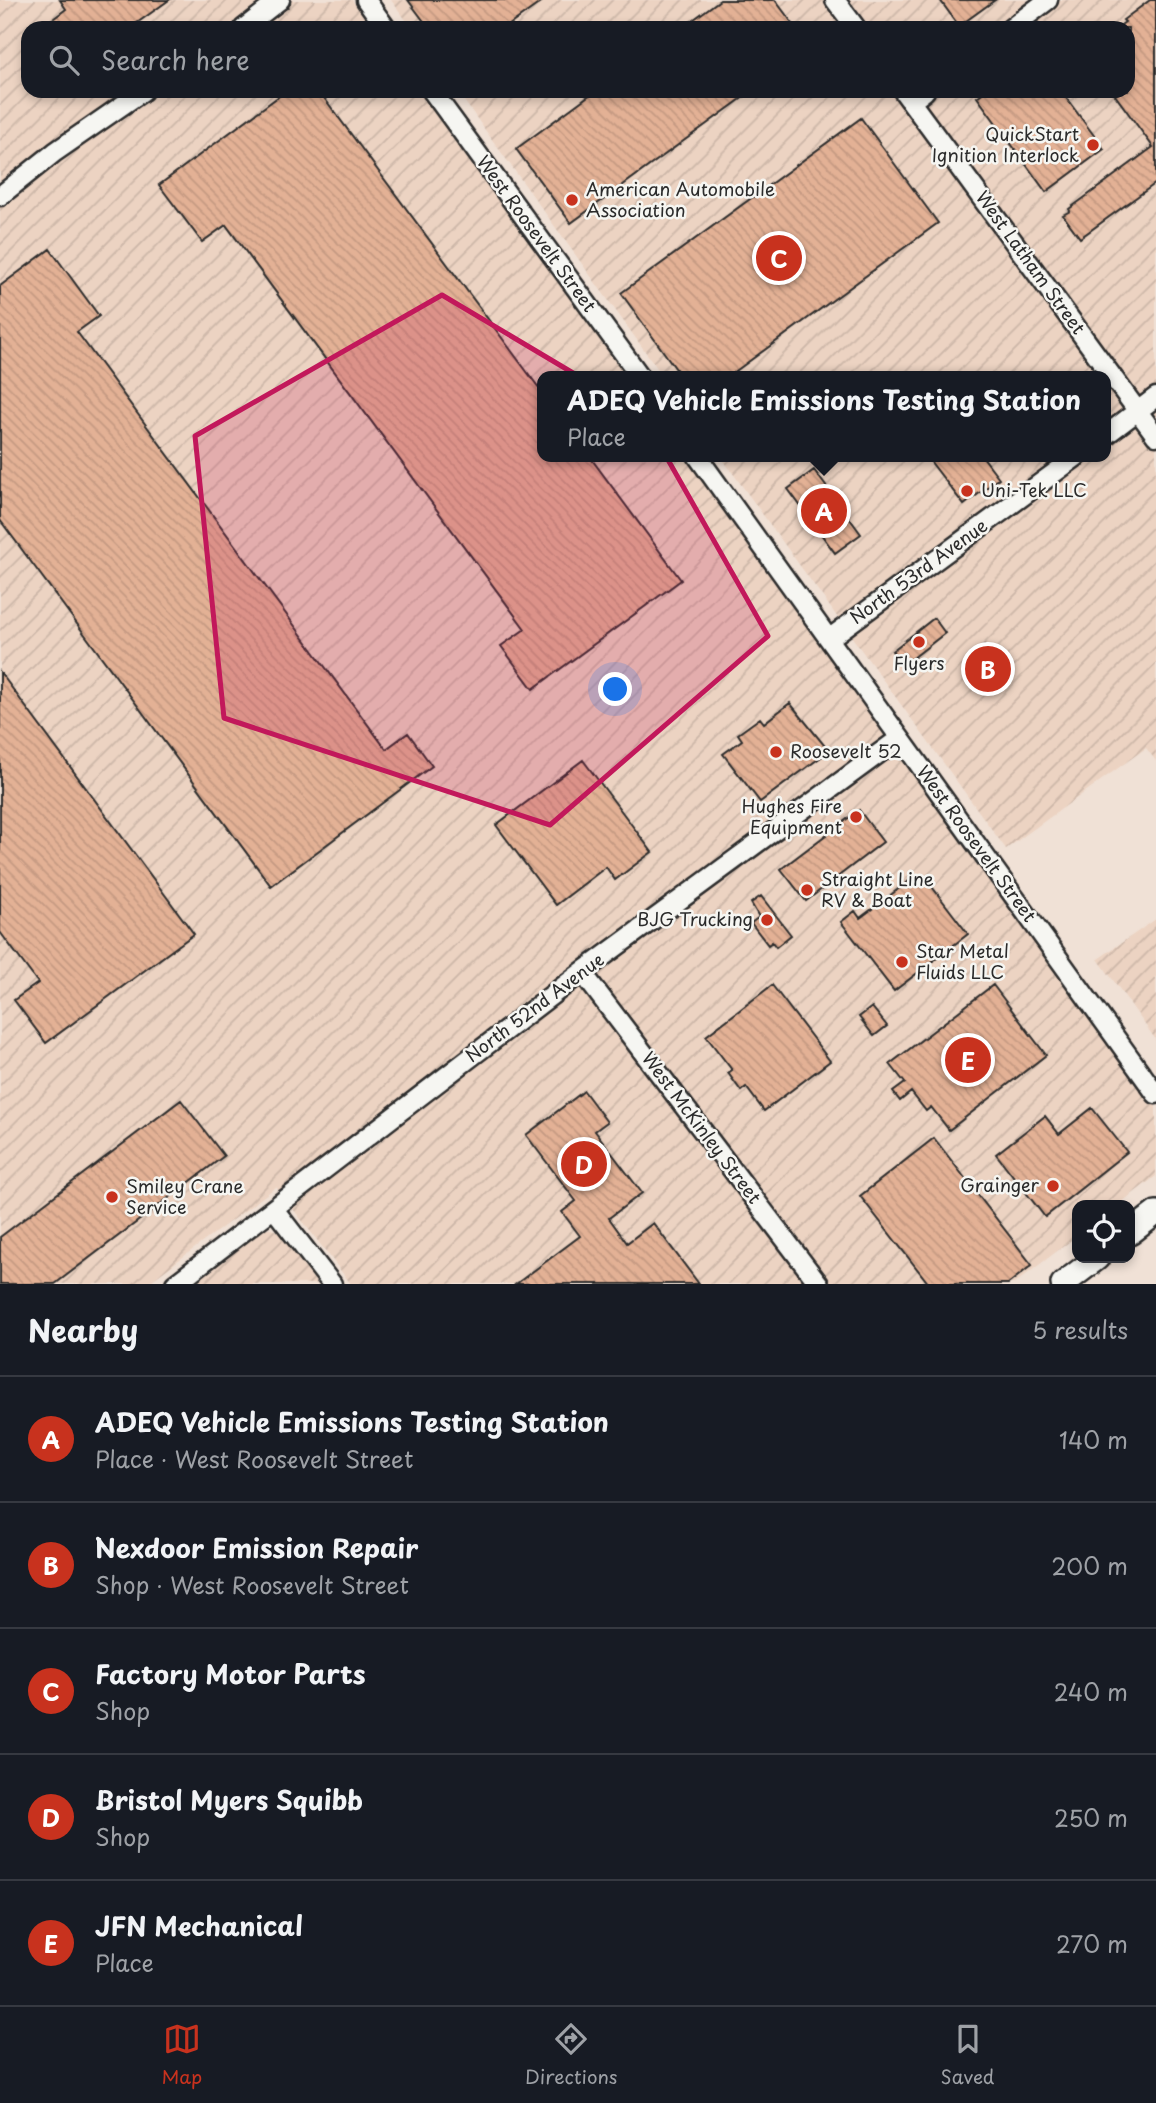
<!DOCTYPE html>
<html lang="en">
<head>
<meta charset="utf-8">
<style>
	:root { --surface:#171b24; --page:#242831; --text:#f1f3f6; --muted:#9ea1a6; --line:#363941; --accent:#c8321e }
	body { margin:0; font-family:"Playpen Sans",sans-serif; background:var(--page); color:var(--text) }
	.controls { position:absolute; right:21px; bottom:21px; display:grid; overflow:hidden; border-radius:14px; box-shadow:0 4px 10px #0003 }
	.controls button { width:63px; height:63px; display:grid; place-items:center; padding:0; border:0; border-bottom:2px solid var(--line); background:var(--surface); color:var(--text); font:35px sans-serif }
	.you { position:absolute; left:616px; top:690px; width:24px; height:24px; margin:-18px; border:5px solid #fff; border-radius:50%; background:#1a73e8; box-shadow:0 0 0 10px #1a73e833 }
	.badge { display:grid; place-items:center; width:46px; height:46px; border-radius:50%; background:var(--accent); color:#fff; font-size:23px; font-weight:700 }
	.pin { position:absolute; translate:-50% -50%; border:4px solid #fff; box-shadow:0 2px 7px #0006 }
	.popup { position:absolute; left:537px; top:371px; width:574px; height:91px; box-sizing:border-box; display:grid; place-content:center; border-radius:14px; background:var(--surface); filter:drop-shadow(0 2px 5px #0005); font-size:23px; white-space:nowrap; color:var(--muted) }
	.popup b { font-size:26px; color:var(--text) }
	.popup::after { content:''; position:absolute; left:50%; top:100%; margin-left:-14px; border:14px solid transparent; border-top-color:var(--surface) }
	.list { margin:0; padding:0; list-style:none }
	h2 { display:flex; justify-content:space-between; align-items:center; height:91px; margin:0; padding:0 28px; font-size:30px }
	h2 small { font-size:23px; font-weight:400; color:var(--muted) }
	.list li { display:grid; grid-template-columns:46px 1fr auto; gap:21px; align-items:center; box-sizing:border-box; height:126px; padding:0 28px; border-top:2px solid var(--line) }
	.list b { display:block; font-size:26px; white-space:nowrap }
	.list p { margin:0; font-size:23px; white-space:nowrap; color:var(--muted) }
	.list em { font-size:23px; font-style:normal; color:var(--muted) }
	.icon { flex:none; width:38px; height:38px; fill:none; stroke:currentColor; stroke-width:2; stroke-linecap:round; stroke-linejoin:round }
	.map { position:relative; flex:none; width:1156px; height:1284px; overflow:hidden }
	.search { position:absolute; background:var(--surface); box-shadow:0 4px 10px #0003; left:21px; right:21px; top:21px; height:77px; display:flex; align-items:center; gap:18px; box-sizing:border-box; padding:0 24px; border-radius:21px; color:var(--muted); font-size:26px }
	.sheet { height:721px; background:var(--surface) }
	nav { display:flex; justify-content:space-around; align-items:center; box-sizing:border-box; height:98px; border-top:2px solid var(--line); background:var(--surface); font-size:19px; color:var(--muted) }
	nav a { display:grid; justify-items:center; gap:4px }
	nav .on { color:var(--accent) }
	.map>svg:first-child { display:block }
</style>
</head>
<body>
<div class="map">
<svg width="1156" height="1284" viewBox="0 0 1156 1284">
	<defs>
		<pattern id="industrial-furrows" width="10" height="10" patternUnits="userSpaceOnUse" patternTransform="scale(1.75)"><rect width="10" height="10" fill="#ecd3c2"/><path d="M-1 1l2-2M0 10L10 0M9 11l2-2" fill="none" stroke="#cbb5a7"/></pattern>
		<pattern id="building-back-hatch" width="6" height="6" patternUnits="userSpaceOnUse" patternTransform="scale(1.75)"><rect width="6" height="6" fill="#e3b195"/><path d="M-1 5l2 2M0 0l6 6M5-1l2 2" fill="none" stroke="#c39881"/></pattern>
	</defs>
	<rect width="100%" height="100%" fill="#f0e1d6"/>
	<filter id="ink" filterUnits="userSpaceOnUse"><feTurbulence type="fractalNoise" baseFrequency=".0143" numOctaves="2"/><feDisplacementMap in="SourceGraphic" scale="14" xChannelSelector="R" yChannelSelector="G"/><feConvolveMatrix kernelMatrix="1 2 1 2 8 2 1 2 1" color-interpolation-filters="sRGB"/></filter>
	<g filter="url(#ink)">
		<path fill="url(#industrial-furrows)" d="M0,0H352L373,28H28V91H419L630,376H542V457H689L1156,1094V1176L1118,1205H1077V1236L1014,1284H351L276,1187L147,1284H0Z
			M391,0H1156V761L1146,748L1006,849L721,457H1106V376H663L457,91H1128V28H412Z
			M1156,919V1040L1098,959Z
			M266,1228L278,1231L317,1284H194Z"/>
		<path fill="url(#building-back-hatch)" stroke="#2b2b2b" stroke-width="2" d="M60,0H169L130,28H41L66,9Z
			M408,0H544L505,28H429Z
			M720,0H775L796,28H682Z
			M940,0H995L959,26Z
			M1150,0H1156V183L1080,238L1063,215L1070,211L1069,209L1153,147L1115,95L1121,91H1128V28H1117L1125,22L1123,20Z
			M286,91H319L542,392V457H590L681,580L533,689L501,646L525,629L226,225L202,242L159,185Z
			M595,91H752L571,223L516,149Z
			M985,91H1061L1104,149L1046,192L977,97Z
			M861,118L938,223L729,376H681L621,293Z
			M50,249L99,316L77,332L386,749L408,733L432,766L271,886L0,520V286Z
			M927,457H983L999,478L964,505Z
			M814,470L861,534L835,553L788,489Z
			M934,618L945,633L904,665L892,651Z
			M984,646L1008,680L992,691L968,658Z
			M0,672L194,934L46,1043L14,1000L38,983L0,932Z
			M790,703L829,751L760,802L723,754L742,740L738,734L760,718L764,723Z
			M583,760L652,852L615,880L606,867L556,905L496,825Z
			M859,810L883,842L806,901L781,869Z
			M913,878L926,879L968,934L894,991L841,922L855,911L860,918Z
			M761,896L791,935L776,947L772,942L768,945L751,923L759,917L751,903Z
			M772,985L830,1061L764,1111L746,1087L741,1091L728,1073L732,1070L706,1036Z
			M993,985L1046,1055L949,1130L931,1107L926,1111L911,1092L900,1101L893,1092L905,1083L890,1064Z
			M872,1007L887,1026L874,1036L859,1017Z
			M584,1091L607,1122L595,1131L642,1193L609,1218L627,1243L653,1223L699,1284H516L580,1236L562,1212L576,1201L526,1135Z
			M181,1100L224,1156L55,1284H0V1237Z
			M1092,1108L1127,1152L1045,1217L996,1154L1045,1116L1059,1134Z
			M934,1138L1032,1265L1008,1284H929L860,1196Z"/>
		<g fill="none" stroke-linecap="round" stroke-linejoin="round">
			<g stroke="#2b2b2b" stroke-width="23">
				<path id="minor" d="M366,0L386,28
					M835,0L856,28
					M244,28L280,0
					M1011,28L1048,0
					M432,91L640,376
					M903,91L1156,436
					M911,102L925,91
					M0,196L55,152L143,91
					M1106,435L1156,397
					M698,457L1156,1094
					M830,638L1076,457
					M582,972L819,1284
					M274,1209L332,1284
					M175,1284L582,972L900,738"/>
			</g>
			<g stroke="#2b2b2b" stroke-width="28">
				<path id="major" d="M1130,1233L1156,1213
					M1063,1284L1097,1258"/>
			</g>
			<use href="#minor" stroke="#f6f6f2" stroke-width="18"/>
			<use href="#major" stroke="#f6f6f2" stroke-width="23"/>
		</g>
	</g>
	<path fill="#c2185b" fill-opacity="0.2" stroke="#c2185b" stroke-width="5" stroke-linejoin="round" d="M442,295L642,414L768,636L550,825L224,718L195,436Z"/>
	<g fill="#c8321e" stroke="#f6f6f2" stroke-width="2.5">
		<circle cx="1093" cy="145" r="7"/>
		<circle cx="572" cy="200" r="7"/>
		<circle cx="967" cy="491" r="7"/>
		<circle cx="919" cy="642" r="7"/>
		<circle cx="776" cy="752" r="7"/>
		<circle cx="856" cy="817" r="7"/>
		<circle cx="807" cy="890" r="7"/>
		<circle cx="767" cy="920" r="7"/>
		<circle cx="902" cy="962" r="7"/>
		<circle cx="1053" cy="1186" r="7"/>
		<circle cx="112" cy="1197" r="7"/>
	</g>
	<g text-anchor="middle" stroke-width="5" stroke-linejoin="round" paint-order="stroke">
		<g font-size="18" fill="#2b2b2b" stroke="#f6f6f2" text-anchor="start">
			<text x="1079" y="141" text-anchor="end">QuickStart<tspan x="1079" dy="21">Ignition Interlock</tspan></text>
			<text x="586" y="196">American Automobile<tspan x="586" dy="21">Association</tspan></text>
			<text x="981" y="497">Uni-Tek LLC</text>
			<text x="919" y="670" text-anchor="middle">Flyers</text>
			<text x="790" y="758">Roosevelt 52</text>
			<text x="842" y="813" text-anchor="end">Hughes Fire<tspan x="842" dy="21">Equipment</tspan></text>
			<text x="821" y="886">Straight Line<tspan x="821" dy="21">RV &amp; Boat</tspan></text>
			<text x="753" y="926" text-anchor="end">BJG Trucking</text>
			<text x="916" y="958">Star Metal<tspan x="916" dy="21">Fluids LLC</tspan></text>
			<text x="1039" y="1192" text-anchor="end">Grainger</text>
			<text x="126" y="1193">Smiley Crane<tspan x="126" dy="21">Service</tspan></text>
		</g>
		<g font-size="18" fill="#2b2b2b" stroke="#f6f6f2">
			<text transform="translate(536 234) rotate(54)" y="6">West Roosevelt Street</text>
			<text transform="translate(1030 263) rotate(54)" y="6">West Latham Street</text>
			<text transform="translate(919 572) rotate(-36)" y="6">North 53rd Avenue</text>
			<text transform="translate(976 844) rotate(54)" y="6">West Roosevelt Street</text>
			<text transform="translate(535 1008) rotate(-37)" y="6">North 52nd Avenue</text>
			<text transform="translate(701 1128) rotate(53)" y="6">West McKinley Street</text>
		</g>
	</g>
</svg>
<div class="controls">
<button><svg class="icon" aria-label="locate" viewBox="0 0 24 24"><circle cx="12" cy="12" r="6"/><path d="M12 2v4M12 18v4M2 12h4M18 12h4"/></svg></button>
</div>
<div class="you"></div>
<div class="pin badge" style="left:824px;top:511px">A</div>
<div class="popup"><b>ADEQ Vehicle Emissions Testing Station</b>Place</div>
<div class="pin badge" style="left:988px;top:669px">B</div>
<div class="pin badge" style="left:779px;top:258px">C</div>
<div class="pin badge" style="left:584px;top:1164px">D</div>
<div class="pin badge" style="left:968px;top:1060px">E</div>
<div class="search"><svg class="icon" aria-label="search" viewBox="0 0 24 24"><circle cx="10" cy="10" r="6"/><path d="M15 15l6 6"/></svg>Search here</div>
</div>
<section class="sheet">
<h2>Nearby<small>5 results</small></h2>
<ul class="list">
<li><span class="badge">A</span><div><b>ADEQ Vehicle Emissions Testing Station</b><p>Place · West Roosevelt Street</p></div><em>140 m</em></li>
<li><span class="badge">B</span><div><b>Nexdoor Emission Repair</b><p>Shop · West Roosevelt Street</p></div><em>200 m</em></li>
<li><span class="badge">C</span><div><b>Factory Motor Parts</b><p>Shop</p></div><em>240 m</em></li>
<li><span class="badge">D</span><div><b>Bristol Myers Squibb</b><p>Shop</p></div><em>250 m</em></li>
<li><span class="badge">E</span><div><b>JFN Mechanical</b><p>Place</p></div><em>270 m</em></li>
</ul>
</section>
<nav>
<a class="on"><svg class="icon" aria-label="map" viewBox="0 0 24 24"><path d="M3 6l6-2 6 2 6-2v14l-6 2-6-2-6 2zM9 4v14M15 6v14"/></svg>Map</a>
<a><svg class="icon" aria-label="directions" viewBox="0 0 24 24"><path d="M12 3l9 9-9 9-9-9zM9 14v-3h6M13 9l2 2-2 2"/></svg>Directions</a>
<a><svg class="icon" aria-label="saved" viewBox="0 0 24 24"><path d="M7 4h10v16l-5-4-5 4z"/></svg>Saved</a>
</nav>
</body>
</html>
